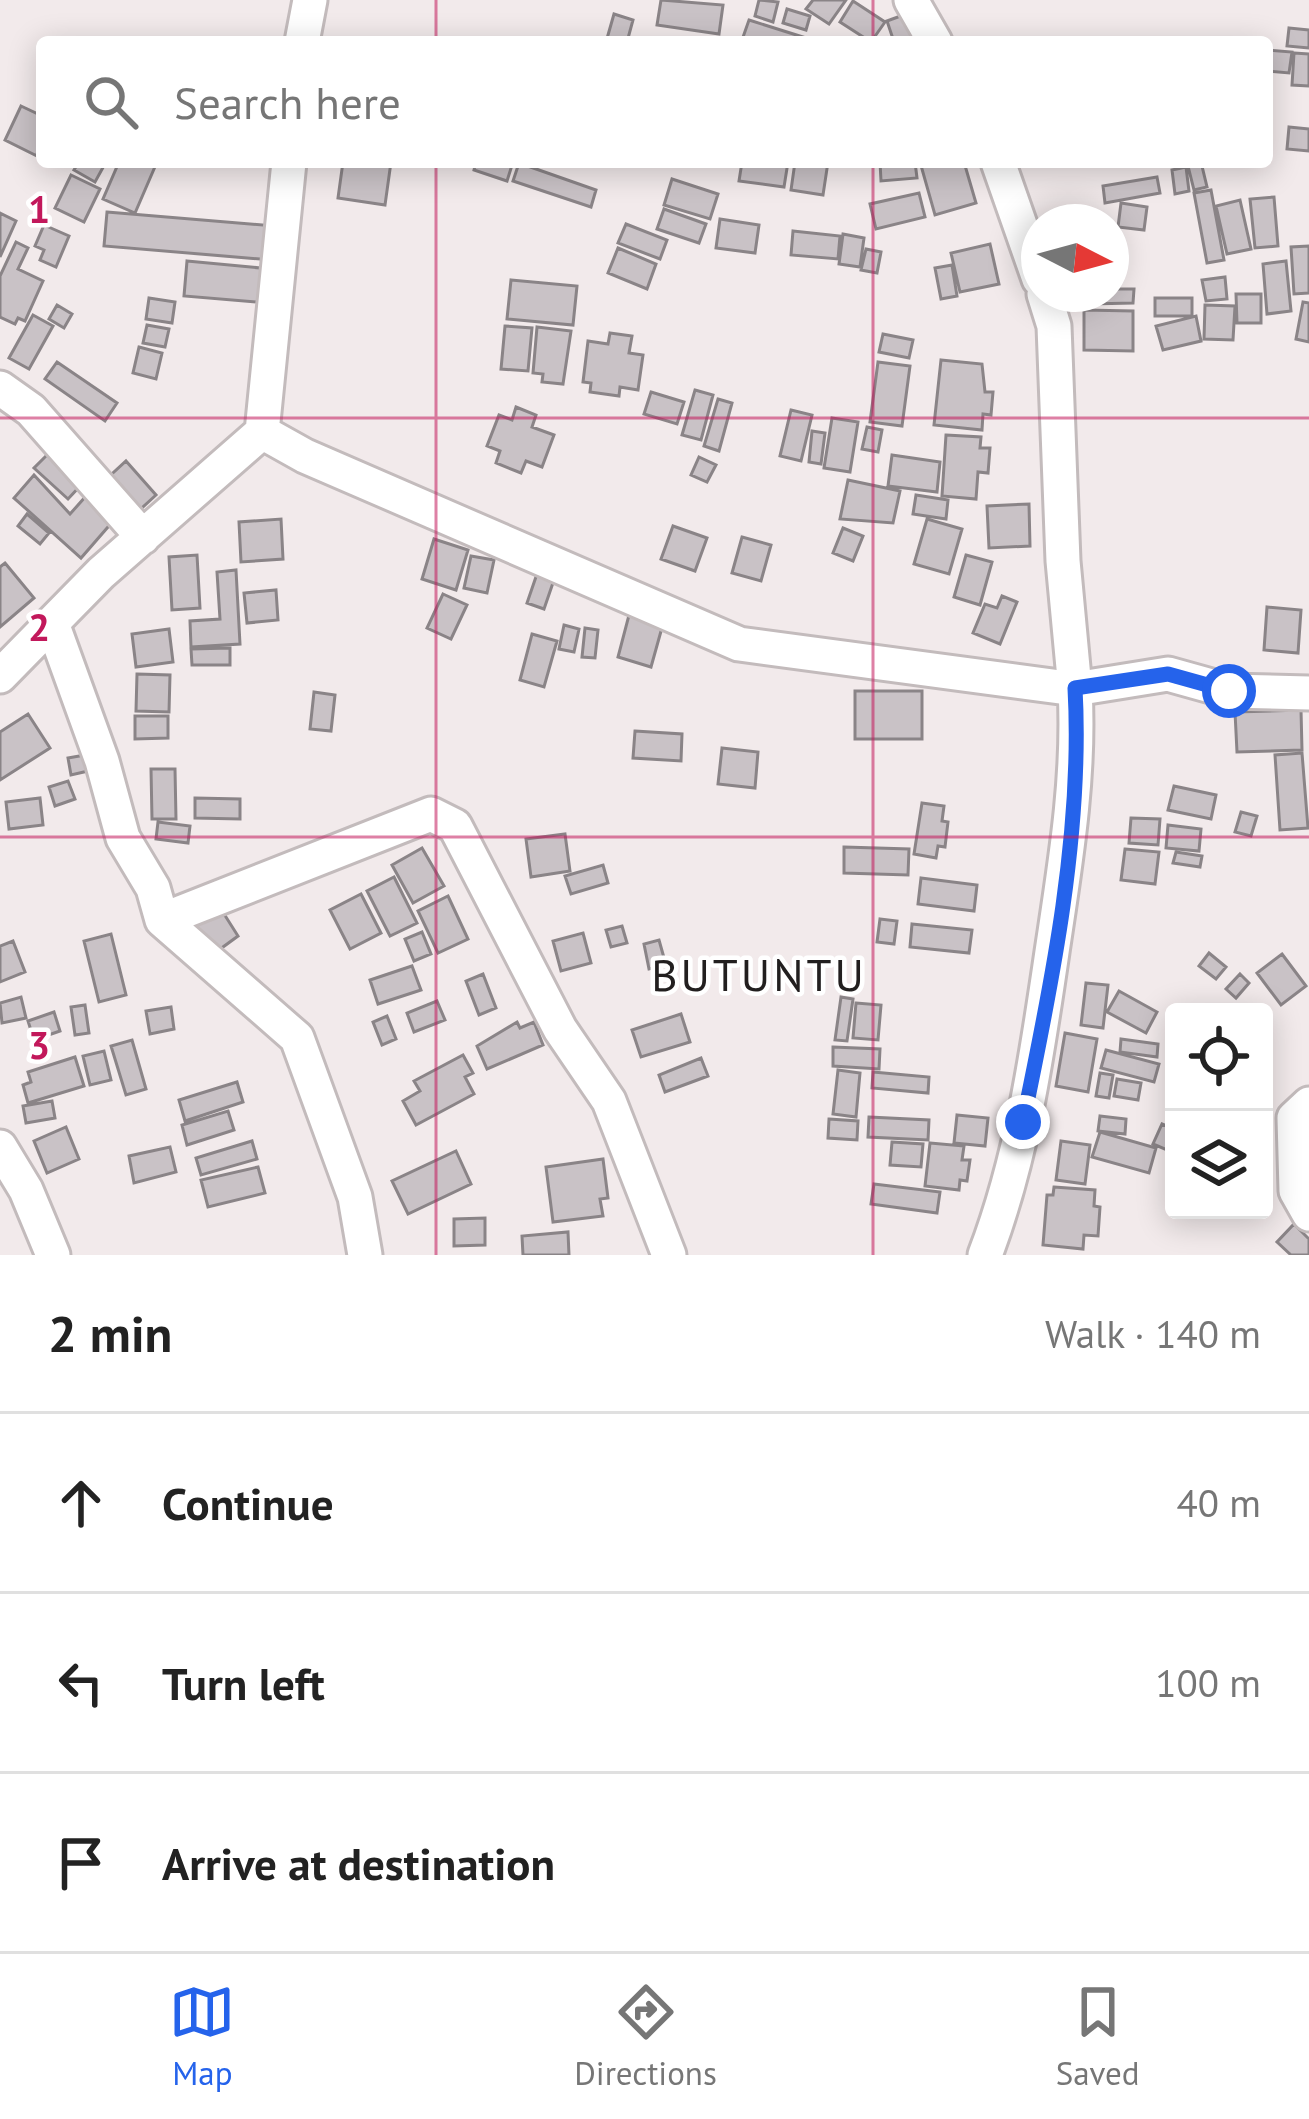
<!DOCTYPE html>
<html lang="en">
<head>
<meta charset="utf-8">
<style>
	:root { --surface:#fff; --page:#f2f2f2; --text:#222; --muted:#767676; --line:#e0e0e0; --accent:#2563eb }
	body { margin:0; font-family:"PT Sans",sans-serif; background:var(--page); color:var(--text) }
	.controls { position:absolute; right:36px; bottom:36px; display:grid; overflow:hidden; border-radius:12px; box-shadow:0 6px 30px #0003 }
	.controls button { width:108px; height:108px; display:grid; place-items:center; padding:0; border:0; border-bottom:3px solid var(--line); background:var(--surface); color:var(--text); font:60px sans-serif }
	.compass { position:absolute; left:1021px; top:204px; width:108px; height:108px; border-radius:50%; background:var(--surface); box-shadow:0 6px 30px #0003; rotate:96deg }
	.stop { position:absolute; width:36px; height:36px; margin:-27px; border:9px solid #2563eb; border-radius:50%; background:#fff }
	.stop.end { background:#2563eb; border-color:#fff; box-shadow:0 3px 12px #0008 }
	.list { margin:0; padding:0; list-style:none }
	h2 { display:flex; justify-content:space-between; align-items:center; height:156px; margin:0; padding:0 48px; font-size:51px }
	h2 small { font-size:39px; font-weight:400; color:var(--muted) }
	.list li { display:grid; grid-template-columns:78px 1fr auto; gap:36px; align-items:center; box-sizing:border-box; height:180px; padding:0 48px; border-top:3px solid var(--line) }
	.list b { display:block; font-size:45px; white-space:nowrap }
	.list em { font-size:39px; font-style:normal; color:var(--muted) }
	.icon { flex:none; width:66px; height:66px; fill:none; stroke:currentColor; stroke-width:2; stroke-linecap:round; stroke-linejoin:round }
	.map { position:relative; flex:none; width:1309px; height:1255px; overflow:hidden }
	.search { position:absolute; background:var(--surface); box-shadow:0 6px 30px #0003; left:36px; right:36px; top:36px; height:132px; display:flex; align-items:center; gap:30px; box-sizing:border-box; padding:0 42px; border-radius:12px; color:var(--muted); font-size:45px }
	.sheet { height:696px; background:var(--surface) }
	nav { display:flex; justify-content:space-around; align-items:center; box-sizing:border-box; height:168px; border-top:3px solid var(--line); background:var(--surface); font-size:33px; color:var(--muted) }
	nav a { display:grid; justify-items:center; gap:6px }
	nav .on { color:var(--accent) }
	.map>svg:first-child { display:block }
</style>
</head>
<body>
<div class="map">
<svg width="1309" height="1255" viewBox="0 0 1309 1255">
	<rect width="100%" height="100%" fill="#f2eaeb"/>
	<path fill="#c9c2c6" stroke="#8a8487" stroke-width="3" d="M661,0L723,5L719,34L657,25Z
		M759,0L778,2L773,22L755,16Z
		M813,0H846L829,24L806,9Z
		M853,1L885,22L871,42L840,22Z
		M787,9L810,16L806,30L783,23Z
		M614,14L633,20L627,42H606Z
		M906,14L914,38L894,42L887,21Z
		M749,20L806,38L804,42L742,40Z
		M1289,28L1309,30V48L1287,46Z
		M1267,50L1292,52L1289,73L1267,71Z
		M1294,53L1309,54V86L1292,85Z
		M21,106L42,116L37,156L5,140Z
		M1289,127L1309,129V151L1287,149Z
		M79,162H106L95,182L74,170Z
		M119,162H157L135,213L103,199Z
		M343,162H391L385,205L338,198Z
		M476,162H513L507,181L474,170Z
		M742,162H788L784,187L739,181Z
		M795,162H828L823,195L791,190Z
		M880,162H915L917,178L881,181Z
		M920,162H964L976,203L935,215Z
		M1187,162H1201L1207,187L1194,190Z
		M519,163L596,190L591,207L513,181Z
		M1186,167L1189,191L1175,194L1172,170Z
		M71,175L100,189L84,222L55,208Z
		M1157,177L1160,193L1105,203L1103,186Z
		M672,179L718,194L710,219L664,205Z
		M1211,190L1224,260L1207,263L1194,193Z
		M919,193L925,217L876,229L870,204Z
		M1274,197L1278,246L1255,248L1250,199Z
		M1240,200L1251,249L1227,254L1216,206Z
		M1121,203L1147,207L1144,230L1118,227Z
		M664,209L706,224L699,243L657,229Z
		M107,212L275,226L272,260L104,246Z
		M0,213L16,221L0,257Z
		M720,219L759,225L755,253L716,248Z
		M626,224L667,240L660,259L618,243Z
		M44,225L69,236L56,267L40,260L44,250L35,246Z
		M793,231L840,236L838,259L791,255Z
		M843,234L864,238L860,267L839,264Z
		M16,242L28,248L18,269L43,281L25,321L18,318L15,324L0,317V276Z
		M990,244L999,284L960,292L951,253Z
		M1309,246V293L1294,294L1291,247Z
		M618,248L656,264L647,289L608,273Z
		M866,249L881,252L877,273L861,270Z
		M187,261L271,269L268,303L184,296Z
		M1286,261L1291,311L1267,314L1263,264Z
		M952,265L957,296L941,299L935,268Z
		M1225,277L1227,299L1206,301L1202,280Z
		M511,280L577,286L573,325L507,319Z
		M1111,289H1134L1133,303L1089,304V294H1111Z
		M1236,294H1261V323H1237Z
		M149,298L175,302L172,323L146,319Z
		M1155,298H1192V316H1155Z
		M1303,302L1309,303V342L1296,339Z
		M57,305L72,314L64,328L49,319Z
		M1205,305L1235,306L1233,340L1204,339Z
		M1084,310L1133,311V351L1084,350Z
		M33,315L53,326L29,369L9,358Z
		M1196,316L1201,341L1163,350L1156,326Z
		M147,325L169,329L165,347L143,343Z
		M505,326L532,328L528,371L501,369Z
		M537,327L571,331L563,384L542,382L543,374L533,373Z
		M610,333L632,336L629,353L643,355L638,390L620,387L619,396L590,392L591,383L583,382L588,341L608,344Z
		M883,334L913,340L909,358L879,352Z
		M139,347L162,353L156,379L133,373Z
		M941,360L982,364L985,392H993L991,415L983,414L982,430L934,425Z
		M57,362L117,403L105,421L45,379Z
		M878,362L910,366L902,426L870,422Z
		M695,390L713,395L701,440L682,435Z
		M651,392L684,402L677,424L644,414Z
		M718,399L732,403L719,451L704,446Z
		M516,407L536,415L532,427L554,435L542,467L526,461L521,473L496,463L500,451L487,446L499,415L512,420Z
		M791,410L812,415L801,461L780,456Z
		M832,418L858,422L850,472L824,468Z
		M867,427L882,430L878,452L862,449Z
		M812,431L825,433L821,464L809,462Z
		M946,435L981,437L980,448H990L988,473L978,472L976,499L942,496Z
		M47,455L81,485L68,499L34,468Z
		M892,455L940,462L937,492L888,486Z
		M699,457L716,465L707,482L691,475Z
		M126,461L156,495L132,517L102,483Z
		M34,475L70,514L87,495L114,520L81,558L14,498Z
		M848,480L900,491L893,523L840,519Z
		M916,495L948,500L946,519L913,514Z
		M1029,504L1030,546L989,548L987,506Z
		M27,514L49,533L40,544L18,526Z
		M281,519L283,559L241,562L239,522Z
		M927,519L962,529L949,574L914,564Z
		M673,526L707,538L695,571L661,559Z
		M843,528L863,536L853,561L833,553Z
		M742,537L771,545L761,581L732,573Z
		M434,539L468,550L456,590L422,579Z
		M197,555L200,608L172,610L169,557Z
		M966,555L992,562L980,605L954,597Z
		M471,556L494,560L487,593L464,588Z
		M5,563L34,598L0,627V567Z
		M236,570L240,644L191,647L190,621L220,619L217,572Z
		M538,571L555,577L544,609L527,603Z
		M276,590L278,620L247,623L244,593Z
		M443,594L467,605L451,639L427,628Z
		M1002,596L1017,602L1000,644L973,633L985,604L997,608Z
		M1267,607L1301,610L1298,653L1264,650Z
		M629,615L663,624L651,667L618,657Z
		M564,625L579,629L574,652L559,649Z
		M585,628L598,630L595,658L582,657Z
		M169,629L173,662L136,667L132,634Z
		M532,634L557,641L544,687L520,680Z
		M230,648V665H192L191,649Z
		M137,674L170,675L169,712L136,711Z
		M855,691H922V739H855Z
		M314,692L335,695L331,731L310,729Z
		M1301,710L1302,750L1237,752L1235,712Z
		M28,714L50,748L0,780V732Z
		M135,716H168V738L135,739Z
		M635,731L682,734L681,761L633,758Z
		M722,748L758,752L755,788L718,784Z
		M1302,753L1308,828L1280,830L1275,755Z
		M85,755L88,771L71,775L68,758Z
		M151,769H175L176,819H152Z
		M68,781L75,799L55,806L49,787Z
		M1174,786L1216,795L1211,819L1168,810Z
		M40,798L43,825L9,829L6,802Z
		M195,798L240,799V819L195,818Z
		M922,803L944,806L942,821L948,822L945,847L938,846L936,858L914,854Z
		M1241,812L1257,816L1251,836L1235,832Z
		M1131,818L1160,819L1158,845L1129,843Z
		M158,822L190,826L188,843L156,839Z
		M1168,825L1201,829L1199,851L1166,848Z
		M565,834L570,871L531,877L526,839Z
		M844,847L909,849L908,875L844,873Z
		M422,848L444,886L413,903L392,865Z
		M1125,849L1159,852L1155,884L1121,880Z
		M1176,852L1202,856L1200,867L1173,863Z
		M603,865L608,883L571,894L565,876Z
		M394,877L417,923L390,936L367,891Z
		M921,878L977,885L974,911L918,904Z
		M361,894L381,933L350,949L330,910Z
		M448,896L468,939L438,953L418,911Z
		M219,906L238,936L212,955L192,925Z
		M880,919L897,921L894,944L877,942Z
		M912,924L972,930L969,953L910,947Z
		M622,926L627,943L611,947L606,930Z
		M422,932L431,954L414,961L405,939Z
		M583,933L591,963L561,971L553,941Z
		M111,934L126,995L99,1002L84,941Z
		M659,940L666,965L649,969L644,944Z
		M13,941L25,972L0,982V946Z
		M1209,953L1226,967L1216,979L1199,966Z
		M1282,954L1306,986L1281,1005L1257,973Z
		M412,966L421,990L378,1004L370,980Z
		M483,974L496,1008L479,1015L466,981Z
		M1240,974L1249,983L1236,998L1226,989Z
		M1086,983L1108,985L1103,1028L1081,1025Z
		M1119,991L1157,1012L1146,1033L1107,1012Z
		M21,997L26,1018L2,1023L0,1003Z
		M841,997L853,999L847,1041L835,1040Z
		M437,1001L445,1020L414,1032L407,1013Z
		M856,1003L881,1005L878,1040L853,1038Z
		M85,1005L89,1033L75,1035L71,1007Z
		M171,1007L174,1029L150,1034L146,1011Z
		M54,1012L60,1031L34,1040L28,1021Z
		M681,1014L690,1042L641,1057L632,1030Z
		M387,1016L396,1039L382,1045L373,1022Z
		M517,1022L520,1028L534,1022L543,1045L487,1069L477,1046Z
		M1065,1033L1097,1039L1088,1092L1056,1086Z
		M1121,1039L1158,1044L1157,1057L1120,1052Z
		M132,1040L146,1089L126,1095L111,1046Z
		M833,1047L880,1049L879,1069L833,1066Z
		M1106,1050L1159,1064L1154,1082L1101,1068Z
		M104,1051L111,1080L90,1085L83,1056Z
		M463,1055L473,1073L465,1077L474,1094L416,1125L403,1101L420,1091L414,1081Z
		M75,1057L84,1086L28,1103L23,1085L31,1082L28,1072Z
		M701,1058L708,1076L665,1092L659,1075Z
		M838,1070L860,1073L856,1117L833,1114Z
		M873,1072L929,1077L928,1093L872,1088Z
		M1100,1073L1113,1075L1109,1098L1096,1096Z
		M1117,1079L1141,1083L1138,1100L1114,1096Z
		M237,1082L243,1102L185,1121L179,1100Z
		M52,1101L55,1118L26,1123L23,1106Z
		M228,1111L234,1130L187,1145L182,1125Z
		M957,1115L988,1118L985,1146L954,1143Z
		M1100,1116L1126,1119L1125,1134L1098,1131Z
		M869,1117L929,1120L928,1140L868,1137Z
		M829,1119L858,1121L857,1140L828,1138Z
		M1162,1124L1174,1129V1153L1153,1144Z
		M66,1127L79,1159L47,1173L34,1141Z
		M1100,1132L1156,1148L1149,1173L1092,1157Z
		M252,1141L257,1159L201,1175L196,1158Z
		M1061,1141L1090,1145L1085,1184L1056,1180Z
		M892,1142L923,1144L921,1167L890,1165Z
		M930,1143L964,1146L962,1160H970L967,1181L960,1180L959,1190L925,1186Z
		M170,1147L176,1172L134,1183L129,1156Z
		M456,1151L471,1184L408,1214L392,1181Z
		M603,1159L608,1198L600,1199L603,1216L553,1222L546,1167Z
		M258,1167L265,1193L208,1207L201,1180Z
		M874,1184L940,1192L937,1213L871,1204Z
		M1054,1187L1095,1190L1094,1206L1100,1207L1098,1236L1084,1235L1083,1249L1043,1245L1047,1195H1053Z
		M485,1218V1245L454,1246V1219Z
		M1294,1224L1309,1239V1255H1291L1277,1242Z
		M568,1232L569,1255H523L522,1236Z"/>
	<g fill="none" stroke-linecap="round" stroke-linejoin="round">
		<g stroke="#c3bbbc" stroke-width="39">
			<path id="minor" d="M911,0L935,42
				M302,42L310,0
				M289,162L262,432L305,456L739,644L1075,689C1080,777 1065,865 1052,952C1037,1055 1022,1158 985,1255
				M998,162L1039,279
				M1044,294L1054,326L1063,561L1075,689L1168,674L1229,691L1309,693
				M0,388L31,410L143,537
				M52,623L102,761L123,838L153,888L162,920L297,1038L355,1197L365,1255
				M0,676L101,573L262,432
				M162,920L431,814L455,826L560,1029L609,1101L669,1255
				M1309,1104L1294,1118L1296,1191L1309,1214
				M0,1147L26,1190L53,1255"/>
		</g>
		<use href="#minor" stroke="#fff" stroke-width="33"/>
	</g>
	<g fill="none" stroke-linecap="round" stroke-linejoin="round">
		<path stroke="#2563eb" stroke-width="15" d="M1023,1122C1052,983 1083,831 1075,688L1168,674L1229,691"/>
	</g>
	<path fill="none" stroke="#c2185b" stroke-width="3" stroke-opacity="0.55" d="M436,0V42M873,0V42M436,162V1255M873,162V1255M0,418H1309M0,837H1309"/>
	<g text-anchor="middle" stroke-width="9" stroke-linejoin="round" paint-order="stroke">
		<g font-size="45" letter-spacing="3" fill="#221f1f" stroke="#fff">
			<text x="759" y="991">BUTUNTU</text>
		</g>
	</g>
	<g font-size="39" text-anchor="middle" font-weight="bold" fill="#c2185b" stroke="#fff" stroke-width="9" stroke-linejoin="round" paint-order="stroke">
		<text x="39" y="223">1</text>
		<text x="39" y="641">2</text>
		<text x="39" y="1059">3</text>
	</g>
</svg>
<div class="controls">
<button><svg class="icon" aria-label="locate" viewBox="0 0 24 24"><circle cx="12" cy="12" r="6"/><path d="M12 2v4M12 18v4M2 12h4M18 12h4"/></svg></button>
<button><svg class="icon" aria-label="layers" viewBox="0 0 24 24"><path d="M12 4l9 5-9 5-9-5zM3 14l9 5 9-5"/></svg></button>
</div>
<svg class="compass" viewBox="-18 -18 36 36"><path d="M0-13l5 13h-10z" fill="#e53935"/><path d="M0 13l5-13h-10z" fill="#767676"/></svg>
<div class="stop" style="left:1229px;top:691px"></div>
<div class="stop end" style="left:1023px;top:1122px"></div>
<div class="search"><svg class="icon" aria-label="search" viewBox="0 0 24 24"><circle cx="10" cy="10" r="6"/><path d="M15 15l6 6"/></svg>Search here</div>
</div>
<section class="sheet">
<h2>2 min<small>Walk · 140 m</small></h2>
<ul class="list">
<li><svg class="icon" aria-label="ahead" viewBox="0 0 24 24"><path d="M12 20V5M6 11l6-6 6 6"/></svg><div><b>Continue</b></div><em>40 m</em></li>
<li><svg class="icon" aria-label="left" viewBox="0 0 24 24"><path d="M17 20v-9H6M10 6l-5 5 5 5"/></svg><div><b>Turn left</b></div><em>100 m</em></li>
<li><svg class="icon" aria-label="arrive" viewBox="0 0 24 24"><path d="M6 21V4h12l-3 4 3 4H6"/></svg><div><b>Arrive at destination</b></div></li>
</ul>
</section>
<nav>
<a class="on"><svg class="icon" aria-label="map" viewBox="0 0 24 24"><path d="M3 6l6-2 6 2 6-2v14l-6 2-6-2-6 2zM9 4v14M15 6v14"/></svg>Map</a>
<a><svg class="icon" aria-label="directions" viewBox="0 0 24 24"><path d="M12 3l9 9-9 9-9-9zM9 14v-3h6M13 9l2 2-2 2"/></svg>Directions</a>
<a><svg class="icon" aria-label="saved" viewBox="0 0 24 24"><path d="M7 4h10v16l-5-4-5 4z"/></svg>Saved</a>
</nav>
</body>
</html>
